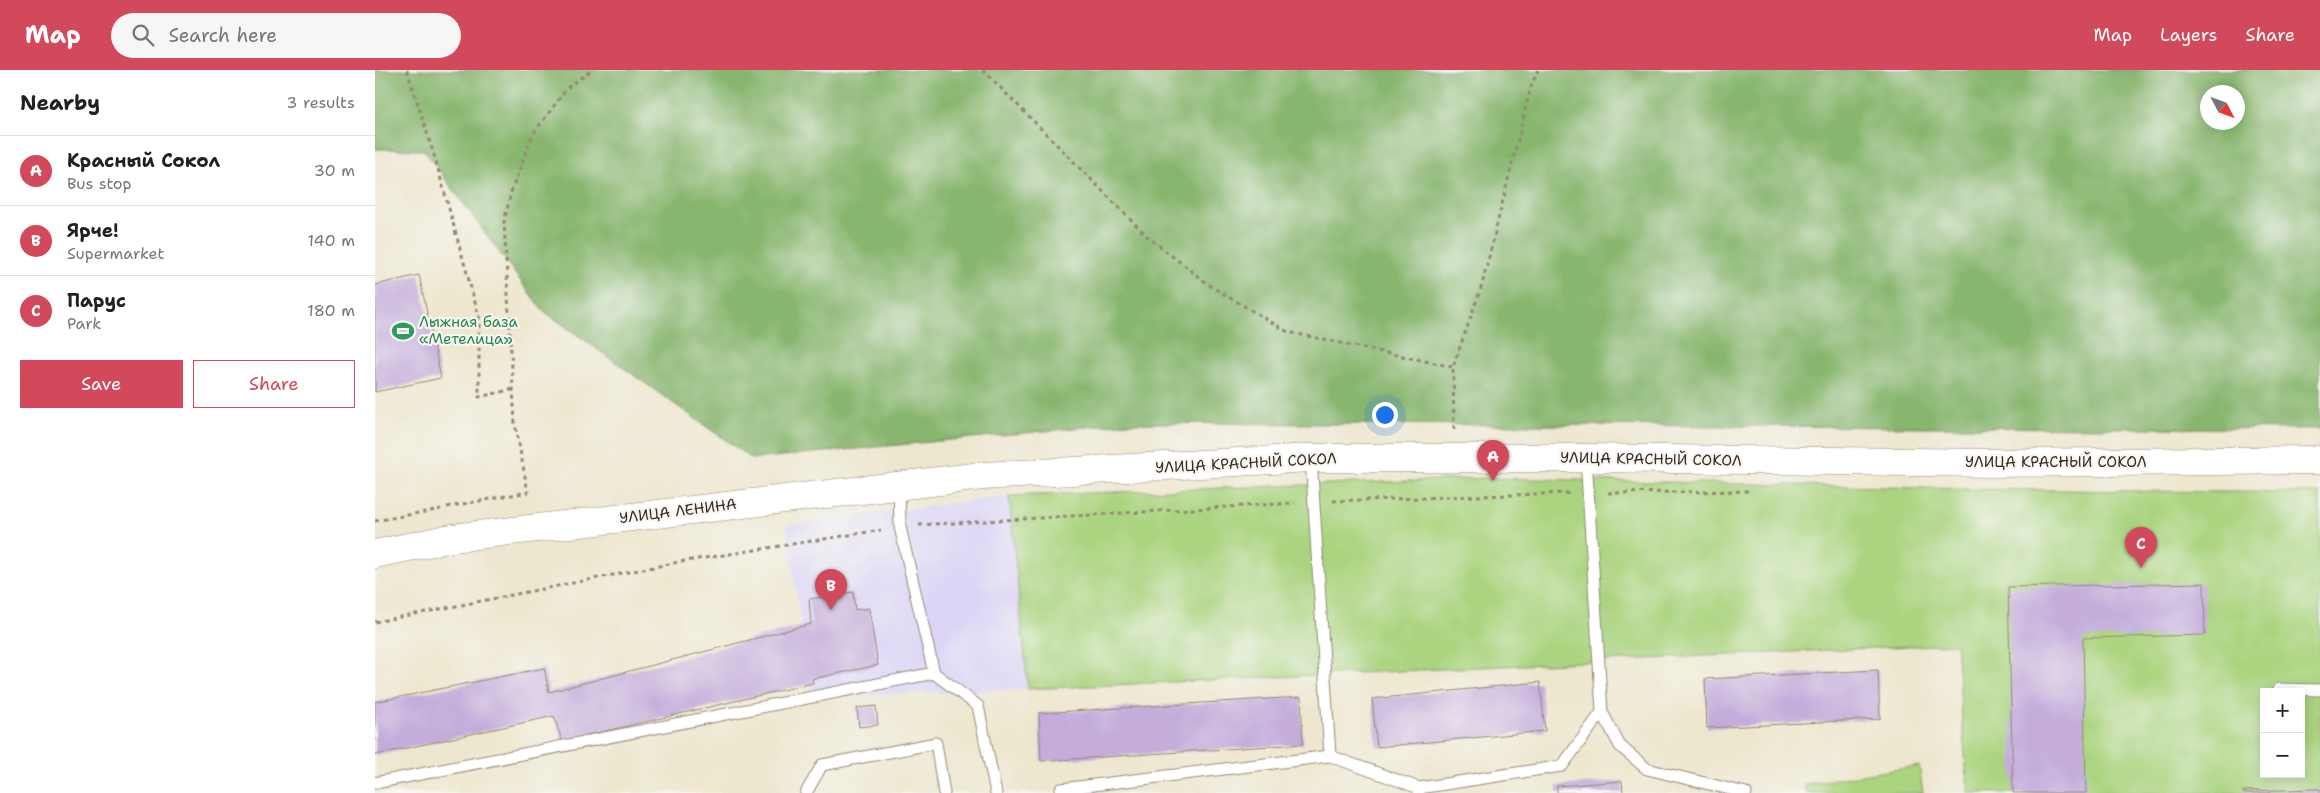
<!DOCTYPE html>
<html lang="en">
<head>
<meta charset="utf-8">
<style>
	:root { --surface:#fff; --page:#f6f6f6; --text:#202124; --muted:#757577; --line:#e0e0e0; --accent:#d1495b }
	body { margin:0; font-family:"Shantell Sans",sans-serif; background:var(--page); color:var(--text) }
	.controls { position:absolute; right:15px; bottom:15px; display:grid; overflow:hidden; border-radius:0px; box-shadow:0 2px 12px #0003 }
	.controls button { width:45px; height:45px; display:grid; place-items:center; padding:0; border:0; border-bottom:1px solid var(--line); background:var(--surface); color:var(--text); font:25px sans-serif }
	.compass { position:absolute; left:1825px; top:15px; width:45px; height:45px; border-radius:50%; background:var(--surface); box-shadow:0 2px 12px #0003; rotate:131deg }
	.you { position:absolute; left:1009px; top:344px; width:18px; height:18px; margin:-12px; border:4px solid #fff; border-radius:50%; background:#1a73e8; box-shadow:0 0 0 8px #1a73e833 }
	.badge { display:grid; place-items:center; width:32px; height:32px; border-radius:50%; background:var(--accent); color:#fff; font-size:16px; font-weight:700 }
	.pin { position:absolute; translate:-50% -41px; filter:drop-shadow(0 1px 2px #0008) }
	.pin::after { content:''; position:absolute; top:26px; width:18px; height:15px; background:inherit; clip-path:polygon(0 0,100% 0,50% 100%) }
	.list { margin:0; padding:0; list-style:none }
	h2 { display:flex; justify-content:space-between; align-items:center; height:65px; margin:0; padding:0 20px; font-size:21px }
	h2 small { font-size:16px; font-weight:400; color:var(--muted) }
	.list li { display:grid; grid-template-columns:32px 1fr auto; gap:15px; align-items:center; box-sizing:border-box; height:70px; padding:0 20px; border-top:1px solid var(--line) }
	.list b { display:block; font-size:19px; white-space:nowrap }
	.list p { margin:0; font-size:16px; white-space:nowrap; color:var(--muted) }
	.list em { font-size:16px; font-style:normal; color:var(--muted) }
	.actions { display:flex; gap:10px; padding:15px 20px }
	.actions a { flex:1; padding:11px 0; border:1px solid var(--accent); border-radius:0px; text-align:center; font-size:18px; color:var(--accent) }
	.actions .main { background:var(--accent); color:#fff }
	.icon { flex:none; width:28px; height:28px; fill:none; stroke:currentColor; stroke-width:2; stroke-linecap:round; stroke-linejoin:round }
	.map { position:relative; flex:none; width:1945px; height:723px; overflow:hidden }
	header { display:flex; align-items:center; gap:30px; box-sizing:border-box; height:70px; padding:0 25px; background:var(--accent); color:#fff }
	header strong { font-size:24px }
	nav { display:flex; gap:28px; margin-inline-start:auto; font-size:18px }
	.search { width:350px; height:45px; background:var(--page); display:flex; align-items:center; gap:12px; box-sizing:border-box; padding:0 18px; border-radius:28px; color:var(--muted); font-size:19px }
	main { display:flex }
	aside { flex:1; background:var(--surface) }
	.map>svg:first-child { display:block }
</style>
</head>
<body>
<header>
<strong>Map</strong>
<div class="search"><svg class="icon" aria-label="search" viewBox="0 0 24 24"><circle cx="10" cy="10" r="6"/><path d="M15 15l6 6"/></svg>Search here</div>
<nav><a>Map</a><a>Layers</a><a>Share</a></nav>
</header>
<main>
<aside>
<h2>Nearby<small>3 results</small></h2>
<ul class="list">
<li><span class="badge">A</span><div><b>Красный Сокол</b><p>Bus stop</p></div><em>30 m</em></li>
<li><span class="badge">B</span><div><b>Ярче!</b><p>Supermarket</p></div><em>140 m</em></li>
<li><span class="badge">C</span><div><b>Парус</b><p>Park</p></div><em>180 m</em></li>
</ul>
<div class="actions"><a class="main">Save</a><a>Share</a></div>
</aside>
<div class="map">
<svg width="1945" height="723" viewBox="0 0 1945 723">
	<rect width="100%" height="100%" fill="#f6f6f2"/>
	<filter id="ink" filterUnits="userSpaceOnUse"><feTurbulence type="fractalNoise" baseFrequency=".02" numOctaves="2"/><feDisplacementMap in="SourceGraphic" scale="10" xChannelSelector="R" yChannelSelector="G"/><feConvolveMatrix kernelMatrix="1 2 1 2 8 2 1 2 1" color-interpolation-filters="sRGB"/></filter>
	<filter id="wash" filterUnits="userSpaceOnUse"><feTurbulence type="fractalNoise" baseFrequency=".0096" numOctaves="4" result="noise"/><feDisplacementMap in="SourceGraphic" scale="20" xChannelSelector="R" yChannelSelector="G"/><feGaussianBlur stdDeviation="1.12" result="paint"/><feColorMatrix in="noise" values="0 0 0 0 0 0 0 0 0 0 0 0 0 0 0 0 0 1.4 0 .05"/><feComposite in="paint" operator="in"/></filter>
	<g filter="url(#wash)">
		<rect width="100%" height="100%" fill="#eee7cf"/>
		<path fill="#dcd5f6" d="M634,426L653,619L437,627L411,455Z"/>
		<path fill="#aad47f" stroke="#727f4e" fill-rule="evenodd" d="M1114,408L1593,419L1945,423V723H1593L1581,574L653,619L634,426ZM1889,622H1926V704H1889Z
			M1544,696L1548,723H1431L1429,714Z"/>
		<path fill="#87b66e" stroke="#617046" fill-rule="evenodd" d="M0,0H1945V359L754,353L377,389L167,240L49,80L0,79ZM1832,22H1862V52H1832Z"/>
		<g id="blocks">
			<path fill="#c4addb" d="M44,205L66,308L0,322V215Z
				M1829,513L1830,565L1708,568L1711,723H1638L1633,517Z
				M478,522L480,540L494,538L503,595L437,609L438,613L187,671L179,646L0,685V632L169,598L174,622L436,554L434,529Z
				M1503,600L1505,649L1332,658L1330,609Z
				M1165,612L1170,661L1002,677L997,629Z
				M926,627L928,674L666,691L664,643Z
				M501,636L503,655L484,657L482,638Z
				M1247,711L1248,723H1182V716Z
				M1945,719V723H1868V721Z"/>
		</g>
	</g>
	<g filter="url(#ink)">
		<use href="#blocks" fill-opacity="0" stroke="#948876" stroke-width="1"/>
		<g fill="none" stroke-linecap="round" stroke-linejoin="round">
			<g stroke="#948876" stroke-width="13">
				<path id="service" d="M936,388L955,686L1044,718V723
					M1211,388L1227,642L1245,676L1272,699L1371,723
					M524,415L525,457L559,603L603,636L621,723
					M1904,619L1945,620
					M0,713L559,603
					M1044,718L1187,696L1227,642
					M686,719L955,686
					M431,723L447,695L561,673L569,723"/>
			</g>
			<g stroke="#948876" stroke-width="29">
				<path id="tertiary" d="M0,484L77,468L607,406L936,388H1211L1619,393L1945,390"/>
			</g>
			<path stroke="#948876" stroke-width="3" stroke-dasharray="4 4" stroke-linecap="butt" d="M32,0L60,88L104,247V327L139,319
				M608,0L774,168L837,217L913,262L1078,297
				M1079,359L1078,297L1107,215L1156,17L1163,0
				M1233,423L1374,421
				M958,431L1194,423
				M72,437L153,422L140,354L129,152L137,119L158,64L193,17L217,0
				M0,451L66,439
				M544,455L920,433
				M0,552L304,492L506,460"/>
			<use href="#service" stroke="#fff" stroke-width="11"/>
			<use href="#tertiary" stroke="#fff" stroke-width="28"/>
		</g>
	</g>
	<defs>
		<g id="stadium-bare" transform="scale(1.725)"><path d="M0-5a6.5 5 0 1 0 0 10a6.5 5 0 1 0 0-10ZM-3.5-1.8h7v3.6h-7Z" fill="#2e9e5b" stroke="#f6f6f2" stroke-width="2.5" paint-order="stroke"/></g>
	</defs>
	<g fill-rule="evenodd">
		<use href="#stadium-bare" x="28" y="261"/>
	</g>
	<g text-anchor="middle" stroke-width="4.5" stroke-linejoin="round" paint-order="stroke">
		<g font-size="15" fill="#27864d" stroke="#f6f6f2" text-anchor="start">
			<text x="44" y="257">Лыжная база<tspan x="44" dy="17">«Метелица»</tspan></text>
		</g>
		<g font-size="15" fill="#3b2a1e" stroke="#f6f6f2">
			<text transform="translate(1276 389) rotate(1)" y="5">УЛИЦА КРАСНЫЙ СОКОЛ</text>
			<text x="1681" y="397">УЛИЦА КРАСНЫЙ СОКОЛ</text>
			<text transform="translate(871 393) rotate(-3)" y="5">УЛИЦА КРАСНЫЙ СОКОЛ</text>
			<text transform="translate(303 441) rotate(-7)" y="5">УЛИЦА ЛЕНИНА</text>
		</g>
	</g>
</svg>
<div class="controls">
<button>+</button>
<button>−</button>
</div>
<svg class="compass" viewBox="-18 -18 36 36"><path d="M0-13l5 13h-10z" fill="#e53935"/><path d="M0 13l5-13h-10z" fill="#757577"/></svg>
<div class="you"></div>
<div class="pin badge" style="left:1118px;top:411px">A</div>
<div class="pin badge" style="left:456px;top:540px">B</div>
<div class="pin badge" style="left:1766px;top:498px">C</div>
</div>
</main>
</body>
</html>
